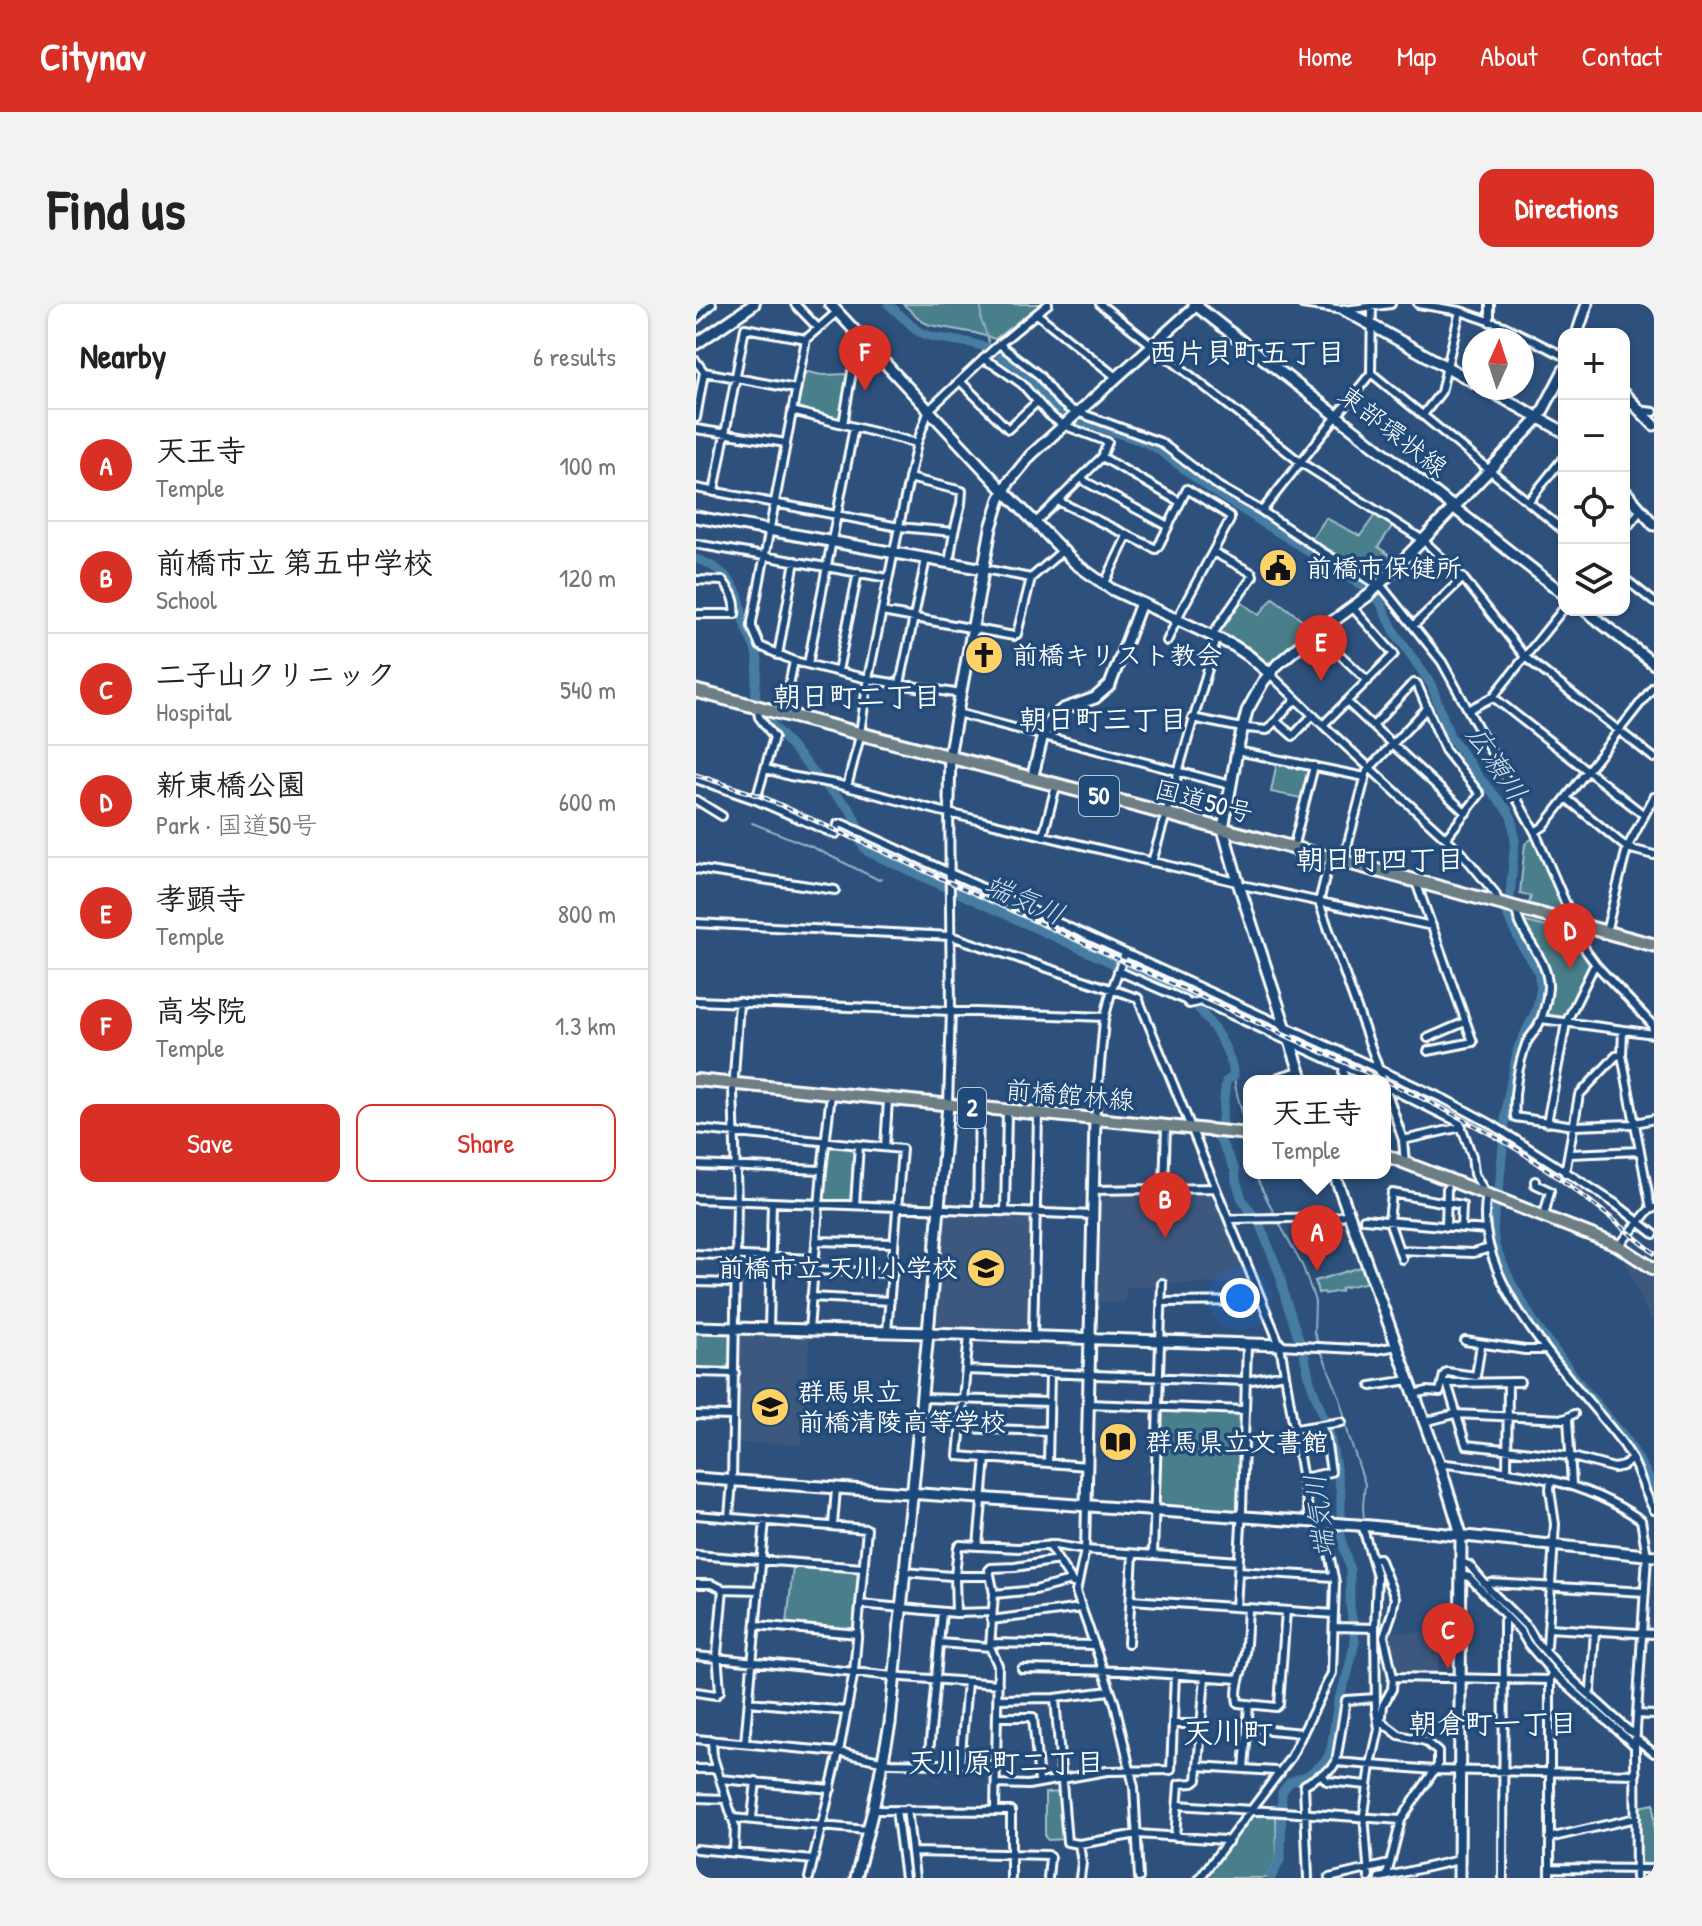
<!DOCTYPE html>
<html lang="en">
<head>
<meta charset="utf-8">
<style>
	:root { --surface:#fff; --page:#f2f2f2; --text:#222; --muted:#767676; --line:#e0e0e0; --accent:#d93025 }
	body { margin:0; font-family:"Patrick Hand","Klee One",sans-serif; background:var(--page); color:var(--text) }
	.controls { position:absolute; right:24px; top:24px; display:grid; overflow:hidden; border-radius:16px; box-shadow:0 2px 6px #0004 }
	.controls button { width:72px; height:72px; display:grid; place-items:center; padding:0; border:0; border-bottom:2px solid var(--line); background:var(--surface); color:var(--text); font:40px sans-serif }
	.compass { position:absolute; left:766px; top:24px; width:72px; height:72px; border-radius:50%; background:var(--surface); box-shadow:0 2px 6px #0004; rotate:3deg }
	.you { position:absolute; left:544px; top:994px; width:28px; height:28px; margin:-20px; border:6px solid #fff; border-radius:50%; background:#1a73e8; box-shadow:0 0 0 12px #1a73e833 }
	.badge { display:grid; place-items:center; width:52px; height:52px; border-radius:50%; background:var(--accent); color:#fff; font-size:26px; font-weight:700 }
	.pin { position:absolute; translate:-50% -66px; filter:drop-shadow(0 2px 4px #0008) }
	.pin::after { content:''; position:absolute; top:42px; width:28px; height:24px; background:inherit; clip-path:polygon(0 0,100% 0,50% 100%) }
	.popup { position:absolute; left:547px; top:771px; width:148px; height:104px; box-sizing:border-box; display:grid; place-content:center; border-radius:16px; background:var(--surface); filter:drop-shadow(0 2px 6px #0005); font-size:26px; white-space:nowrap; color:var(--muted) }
	.popup b { font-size:30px; color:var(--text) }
	.popup::after { content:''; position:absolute; left:50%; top:100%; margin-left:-16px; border:16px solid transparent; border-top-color:var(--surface) }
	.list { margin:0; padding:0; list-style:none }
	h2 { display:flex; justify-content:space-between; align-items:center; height:104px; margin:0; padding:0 32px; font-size:34px }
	h2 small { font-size:26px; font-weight:400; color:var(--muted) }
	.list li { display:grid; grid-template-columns:52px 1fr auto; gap:24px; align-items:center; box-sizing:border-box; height:112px; padding:0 32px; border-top:2px solid var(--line) }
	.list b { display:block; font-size:30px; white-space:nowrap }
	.list p { margin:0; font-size:26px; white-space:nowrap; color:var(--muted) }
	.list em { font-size:26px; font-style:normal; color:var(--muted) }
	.actions { display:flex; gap:16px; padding:24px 32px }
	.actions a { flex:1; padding:18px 0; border:2px solid var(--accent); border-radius:16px; text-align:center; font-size:28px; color:var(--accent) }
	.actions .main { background:var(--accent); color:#fff }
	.icon { flex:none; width:44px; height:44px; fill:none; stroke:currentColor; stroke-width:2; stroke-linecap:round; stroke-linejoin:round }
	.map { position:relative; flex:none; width:958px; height:1574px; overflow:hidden; border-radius:16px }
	header { display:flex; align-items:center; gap:48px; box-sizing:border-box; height:112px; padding:0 40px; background:var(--accent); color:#fff }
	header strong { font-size:38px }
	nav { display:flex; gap:44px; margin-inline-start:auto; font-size:28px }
	.intro { display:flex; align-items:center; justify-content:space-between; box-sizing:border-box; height:192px; padding:0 48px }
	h1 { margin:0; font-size:56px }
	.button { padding:20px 36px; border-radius:16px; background:var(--accent); color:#fff; font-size:28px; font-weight:700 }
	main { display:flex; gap:48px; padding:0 48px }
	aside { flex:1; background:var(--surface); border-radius:16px; box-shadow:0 2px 6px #0004 }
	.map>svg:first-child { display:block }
</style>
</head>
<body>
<header>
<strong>Citynav</strong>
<nav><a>Home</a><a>Map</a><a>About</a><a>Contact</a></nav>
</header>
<div class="intro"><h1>Find us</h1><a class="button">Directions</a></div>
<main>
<aside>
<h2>Nearby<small>6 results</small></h2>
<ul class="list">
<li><span class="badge">A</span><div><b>天王寺</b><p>Temple</p></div><em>100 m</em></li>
<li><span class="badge">B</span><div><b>前橋市立 第五中学校</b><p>School</p></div><em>120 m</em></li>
<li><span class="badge">C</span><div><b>二子山クリニック</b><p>Hospital</p></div><em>540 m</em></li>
<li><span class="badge">D</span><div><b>新東橋公園</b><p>Park · 国道50号</p></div><em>600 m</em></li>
<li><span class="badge">E</span><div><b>孝顕寺</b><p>Temple</p></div><em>800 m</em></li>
<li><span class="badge">F</span><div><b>高岑院</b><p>Temple</p></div><em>1.3 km</em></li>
</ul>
<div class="actions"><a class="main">Save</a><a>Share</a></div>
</aside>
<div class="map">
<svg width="958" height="1574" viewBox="0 0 958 1574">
	<rect width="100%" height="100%" fill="#2d517c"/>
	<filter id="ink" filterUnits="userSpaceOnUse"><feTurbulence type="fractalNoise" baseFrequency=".0125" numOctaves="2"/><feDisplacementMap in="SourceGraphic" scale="16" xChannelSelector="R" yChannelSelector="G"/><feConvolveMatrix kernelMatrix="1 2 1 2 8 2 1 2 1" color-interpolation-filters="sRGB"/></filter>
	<g filter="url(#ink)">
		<path fill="#3d597f" d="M515,888L519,889L556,980L464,979V983H431L429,998H400L401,889Z
			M249,907L334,910L337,912L334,1026L243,1022L239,1017Z
			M926,950L958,971V1018L954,1015Z
			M0,1023L114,1027L106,1140L38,1139L41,1067L0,1066Z
			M694,1328L759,1329L760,1331V1351H744L742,1364L745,1373L698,1371L690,1335Z"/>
		<path fill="#4a7e8b" stroke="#a4bec5" stroke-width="2" d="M207,0H345L299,35L279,29L234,21L227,18Z
			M112,68L126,71L151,70L154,73L146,115L144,116L104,106L101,104L108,70Z
			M679,211L697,221L682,243L698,254L684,272H678L615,236L630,214L664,232Z
			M577,294L619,325L589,347L578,358H570L553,343L522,327L542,296L563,311Z
			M581,458L613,464L615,466L608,493L605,494L575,488Z
			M838,533L871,609L866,607L865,609L833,600L835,592L824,589L829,540Z
			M827,617L878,630L897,661L870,715L867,717L849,714L855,679L853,667Z
			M134,840L158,843L160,844L157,896L155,898H129L126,895L131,842Z
			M668,962L673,978L645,984V987L629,990L628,988L622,989L619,977Z
			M0,1027L36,1028L33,1060L29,1064L0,1065Z
			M462,1103L549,1106L546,1213L460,1207Z
			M99,1261L162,1266L164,1269L159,1325L156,1328L94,1322L91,1319L97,1263Z
			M365,1488L368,1535L352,1536L349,1533V1489Z
			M958,1500V1562H945L943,1559V1503Z
			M556,1509L580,1511L581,1554L571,1574H507Z"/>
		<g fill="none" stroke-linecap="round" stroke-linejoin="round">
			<path stroke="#90b1c7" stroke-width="2" d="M285,0V16L292,34L293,44
				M0,504L5,503
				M56,519L116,543L183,576L185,575
				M538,772C539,791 547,806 550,825
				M550,835L553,855
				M558,869L579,911
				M582,917L607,963L616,988L619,998L618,1029L623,1041
				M625,1047L644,1094L653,1133L669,1180L667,1202L668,1217
				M671,1227L679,1251
				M635,1320L636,1282"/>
			<path stroke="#467da2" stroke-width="9" d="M192,0L223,28L237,33L275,39L293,44L301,49L330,69L359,103L367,109L383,117L446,137L460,144L520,189L678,289L684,298L700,330L735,380L754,432L783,473L812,507L816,515L819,536L812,613L826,642L842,667L845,684L840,707L822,744L811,796L803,887L798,913L797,930L800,945L816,980L841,1023L888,1085L931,1136L958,1182
				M0,6L6,0
				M0,255C19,261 34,272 42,291C46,300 45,311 49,321C52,333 61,344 62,357C62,370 58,381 60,394
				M69,413L132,484L154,505L162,522L166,541L172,548L493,694C513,715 534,742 538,772L530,777L525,823
				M524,836L539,866L540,877L546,895L564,921L584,971L589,994L608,1050L614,1077L633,1127L645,1190V1234L654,1266V1300L659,1338L651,1372L642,1397L635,1445L631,1455L623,1463L612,1471L594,1478L586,1488L585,1554L575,1574
				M500,1574L514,1557"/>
			<g stroke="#fff" stroke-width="12">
				<path id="street" d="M99,0L122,24
					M404,0L604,158L727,236L767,274L829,353L958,454
					M606,0L648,6L695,0
					M722,0L764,7L808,22L868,52
					M341,10L420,73
					M0,15L16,0
					M794,18V0
					M303,40L343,71L362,96L373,105L464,138L522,182L566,207L625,247L687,284L746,358L839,528L890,647L901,662L955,719L958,728
					M287,55L302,63L326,80L353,111L367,121L412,138L406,153L339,219
					M0,57L8,68L100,85
					M675,69L868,227
					M264,77L312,125L341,98
					M96,107L221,139
					M727,111L745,88L764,7
					M948,111L950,107L958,108
					M0,114L8,68
					M147,120L156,68L178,47
					M0,125L90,139
					M406,153L484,198
					M213,174L266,187L265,200L258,228L253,259
					M386,174L390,178L472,222
					M0,184L203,223L258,228
					M18,188L49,24L110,35
					M362,197L460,245L462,243L491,185L534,212V216L485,307L471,337
					M832,198L868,153
					M566,207L675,69L676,0
					M928,227L945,206
					M0,240L192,274
					M288,265L335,274L366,247
					M928,274L958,298
					M0,276L27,277C35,287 41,297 39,310H0
					M408,281L431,232
					M186,308L318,332L321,330L335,274
					M718,321L767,274
					M622,330L672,377
					M516,331L557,272L556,269L517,248
					M82,351L99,257
					M98,357L172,375L265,390
					M112,360L158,123
					M142,367L162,268
					M573,369L627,421L698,350L657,304
					M204,380L230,255
					M797,393L948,511
					M651,398L770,509
					M772,406L797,393L868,304
					M261,409L534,481
					M87,410L98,357L64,342L56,323V318L110,35L141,8
					M496,414L541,423L571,426L600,395
					M581,418L597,432L617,411
					M627,421L766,549L799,589L803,599
					M677,422L715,381L718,379L721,380L749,446L784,490L750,534
					M541,447L669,473
					M70,465L94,472L140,480L244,507L537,577L546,581L736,622
					M0,475L60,496L134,528L140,530L142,520H147L750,796L795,820L920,900L958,930
					M151,483L163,436L172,375L208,198L221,139L233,106L300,43L352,0
					M870,494L931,544L958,551
					M0,496L26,512
					M60,496L78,433L63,413L61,403
					M839,528L848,522L958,382
					M347,532L360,482
					M597,544L618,462
					M634,554L623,598L687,777
					M456,558L521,334
					M647,558L671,467L731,404
					M0,565L139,586
					M720,578L777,738L732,747
					M820,605C824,634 853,653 852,684C851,695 848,709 843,720C840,727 833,733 830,740C822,762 817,791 819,813L878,822L935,820L958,815
					M0,619L255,632L442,694L584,1041L614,1217
					M910,628L931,544L958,493
					M422,667L489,696L493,700L505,697L679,777
					M0,697L409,713
					M845,715L958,730
					M927,726L926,751L955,905
					M732,734L769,718
					M648,763L647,768L650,777
					M583,773L604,767
					M689,782L764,819L776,852L778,870L786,883V888
					M689,783L707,836L709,859
					M252,801L255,706L253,496
					M399,816L408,716L416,685L429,649
					M851,819L870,719L897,664L901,662
					M0,825L206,845L191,1028
					M707,836L766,823
					M189,843L192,796
					M874,850L944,847
					M0,861L126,866
					M869,869L883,791L920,752L926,751
					M839,877V880L854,887L848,912
					M468,885L470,822
					M396,886L520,884
					M791,890C773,978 879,1076 927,1140C942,1160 946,1184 958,1206
					M0,895L397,911
					M750,898L766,901L765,924
					M159,901L163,841
					M281,907L283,804
					M309,908L311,807
					M533,915L641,913L652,910
					M668,915L790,926
					M750,923L751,884
					M120,937L198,939
					M923,942L952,907L958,904
					M703,946L777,949L794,944
					M0,950L118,955
					M706,955L693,917L696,889L751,899
					M118,966L197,969
					M0,978L40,979
					M115,993L194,997
					M465,998L566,997
					M73,1025L76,898
					M113,1026L126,866L135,790
					M273,1030L262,1152L391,1162
					M337,1033L342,810
					M769,1037L829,1046H849
					M584,1041L679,1046L701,1042
					M270,1066L550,1077L589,1070
					M0,1068L39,1069
					M824,1078L751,1079L770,1141L873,1152L918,1164L927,1162L936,1155
					M675,1082L713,1076
					M718,1090L731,1087L744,1088L748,1071L751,1068L780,1072L785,1040
					M226,1094L353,1098
					M392,1100L549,1106
					M0,1111L37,1112
					M872,1114L876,1181
					M728,1118L759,1110L868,1115L878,1110
					M264,1124L352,1127
					M599,1125L646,1118
					M352,1159L354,1070
					M744,1161L749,1160C820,1168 885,1174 945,1216L951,1252L939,1442L940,1574
					M811,1167L812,1079
					M607,1174L635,1168L630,1135L625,1121
					M390,1201L389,1246L380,1288L419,1400L438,1483L443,1574
					M0,1211L171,1225L158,1367L143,1448L113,1574
					M33,1213L36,1177L41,897L37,787L43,698
					M137,1221L140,1185
					M666,1221L681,1272L679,1324L680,1405L683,1425L675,1461L668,1510L673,1574
					M354,1241L356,1247L377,1279
					M282,1242L290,1154
					M0,1251L167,1264
					M457,1251L466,979
					M676,1255L683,1254L699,1294L696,1309L688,1332L697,1373L696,1385L687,1401L686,1412L682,1415
					M765,1258L773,1261L794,1286L832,1324L840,1337L865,1365L932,1426L940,1430
					M542,1267L638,1273
					M209,1268L255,1272H294
					M765,1271L773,1273L825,1328L832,1340L856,1368L939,1442
					M0,1280H15L27,1285L63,1286
					M790,1281L795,1279L949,1288
					M298,1290L339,1286L375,1277
					M435,1296L638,1310
					M164,1300L260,1309L295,1308
					M540,1303L546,1205L551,1040
					M552,1304C551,1319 551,1334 549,1349C548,1366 538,1382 542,1399L580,1403L583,1400L590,1307
					M260,1309L259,1272L262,1243L264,1241L322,1244L359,1241L389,1246L543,1257
					M295,1316L385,1304
					M60,1321L162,1330
					M638,1323L679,1324
					M852,1324L958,1330
					M244,1339L294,1343
					M295,1339L398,1341
					M432,1339L437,1250
					M848,1345L851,1342L859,1220L854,1186L855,1176
					M0,1352L207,1373L302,1380
					M326,1365L427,1367L543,1375
					M697,1373L854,1376
					M0,1388L20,1391L24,1387L21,1350L27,1285
					M893,1390L895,1385L899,1327
					M359,1394L371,1538L383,1540L442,1530L528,1536L532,1538
					M302,1395L359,1394L413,1387
					M53,1398L151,1407
					M941,1410L958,1411
					M301,1413H337L343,1478
					M682,1415L703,1431L729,1437L742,1448V1461L705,1516L691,1571
					M477,1420H505
					M551,1424L607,1429
					M0,1435L143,1448L194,1459L300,1461
					M940,1435L958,1449
					M16,1436L17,1453L39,1522L38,1548
					M49,1439L69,1216
					M640,1458L738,1466L940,1470
					M232,1460L246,1308
					M264,1461L271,1378
					M502,1462L579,1467L584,1469
					M0,1465H20
					M548,1465L553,1401
					M626,1471L631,1477L671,1481
					M24,1475L135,1485
					M300,1480L332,1481L411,1467L475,1466L479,1370
					M0,1494L30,1495
					M482,1501L705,1516
					M211,1505L219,1574
					M177,1506L315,1507V1574
					M200,1506L209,1574
					M299,1506L302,1361L294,1343L298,1290L293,1266L295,1264L319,1263L362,1256
					M36,1514L171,1526
					M56,1514L60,1477
					M479,1533L483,1480L497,1479L501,1476L509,1372
					M853,1534L940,1514
					M383,1540L386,1559L384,1574
					M0,1545L117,1556
					M216,1548L352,1551L354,1553L352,1574
					M854,1564L958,1565
					M504,1574L595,1453L636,1369L639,1279L627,1219
					M612,1574L608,1481L636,1464L640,1458L650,1396L680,1394
					M633,1574L693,1560
					M683,1574L763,1556
					M807,1574L808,1317L810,1314
					M854,1574V1376L856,1368"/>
			</g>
			<g stroke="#fff" stroke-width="15">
				<path id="secondary" d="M134,0L308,187L380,260L415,285L538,342L553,352L573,369
					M498,0L868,290
					M648,6L778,78
					M881,30L891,0
					M0,40L58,0
					M789,84L868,128
					M928,90L958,121
					M928,186L958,221
					M0,213L288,265
					M889,306L958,360
					M336,475L347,431L356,414L367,405L399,394L414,381L445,299
					M253,496L254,447L295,224L304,195L313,178L335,151L502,0
					M607,777L542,578L527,525L541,447L551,407L567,378L581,361L603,342L673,291L727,236L843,114L868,66
					M638,869L744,1161L765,1230L763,1574
					M0,1023L232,1029L252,801
					M0,1174L675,1222L958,1252
					M390,1201L399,816
					M160,1574L177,1506L194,1420L232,1029L584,1041"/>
			</g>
			<g stroke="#fff" stroke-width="16">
				<path id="primary" d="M0,776L553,830
					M689,851L903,934L923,942L958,965"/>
			</g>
			<g stroke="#fff" stroke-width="17">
				<path id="highway" d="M0,387L423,497L958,641"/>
			</g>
			<use href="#street" stroke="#1f4a7a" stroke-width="6"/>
			<use href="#secondary" stroke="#1f4a7a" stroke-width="9"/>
			<use href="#primary" stroke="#6d7e84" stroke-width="10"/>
			<use href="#highway" stroke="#6d7e84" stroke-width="11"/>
			<g stroke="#fff" stroke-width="5">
				<path id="rail" d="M0,471L67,493L720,791C753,808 787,825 819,844C868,875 913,912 958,949"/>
			</g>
			<use href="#rail" stroke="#1f4a7a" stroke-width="2" stroke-dasharray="6" stroke-linecap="butt"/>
		</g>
	</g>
	<defs>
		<g id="civic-disc" transform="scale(2)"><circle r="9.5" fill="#ffd166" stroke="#1f4a7a"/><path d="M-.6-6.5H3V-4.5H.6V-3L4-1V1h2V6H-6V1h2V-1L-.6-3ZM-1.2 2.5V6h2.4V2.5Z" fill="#111"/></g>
		<g id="church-disc" transform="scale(2)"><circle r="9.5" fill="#ffd166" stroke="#1f4a7a"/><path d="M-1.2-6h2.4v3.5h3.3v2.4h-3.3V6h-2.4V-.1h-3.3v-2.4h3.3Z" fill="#111"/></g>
		<g id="school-disc" transform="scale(2)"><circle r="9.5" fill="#ffd166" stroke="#1f4a7a"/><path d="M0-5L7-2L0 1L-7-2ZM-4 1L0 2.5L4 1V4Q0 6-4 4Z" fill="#111"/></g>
		<g id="library-disc" transform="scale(2)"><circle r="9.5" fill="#ffd166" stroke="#1f4a7a"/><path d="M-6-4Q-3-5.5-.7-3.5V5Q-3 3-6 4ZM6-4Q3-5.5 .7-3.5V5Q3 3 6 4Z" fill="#111"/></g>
	</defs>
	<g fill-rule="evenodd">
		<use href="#civic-disc" x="582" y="264"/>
		<use href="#church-disc" x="288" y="351"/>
		<use href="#school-disc" x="290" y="964"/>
		<use href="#school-disc" x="74" y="1103"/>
		<use href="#library-disc" x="422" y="1138"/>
	</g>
	<g text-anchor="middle" stroke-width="7" stroke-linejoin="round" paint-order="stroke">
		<g fill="#1f4a7a" stroke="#bcc9d7" stroke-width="2">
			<rect x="383" y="472" width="40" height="40" rx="6"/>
			<rect x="262" y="784" width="28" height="40" rx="6"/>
		</g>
		<g font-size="24" font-weight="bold" fill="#fff">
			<text x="403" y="500">50</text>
			<text x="276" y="812">2</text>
		</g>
		<g font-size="26" fill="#fff" stroke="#1f4a7a">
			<text transform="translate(697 127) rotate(38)" y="9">東部環状線</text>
			<text transform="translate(508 497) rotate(15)" y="9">国道50号</text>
			<text transform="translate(374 791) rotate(5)" y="9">前橋館林線</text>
		</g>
		<g font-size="26" font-weight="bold" fill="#fff" stroke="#1f4a7a" text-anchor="start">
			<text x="610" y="273">前橋市保健所</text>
			<text x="316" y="360">前橋キリスト教会</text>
			<text x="262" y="973" text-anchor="end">前橋市立 天川小学校</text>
			<text x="102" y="1097">群馬県立<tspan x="102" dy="30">前橋清陵高等学校</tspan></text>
			<text x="450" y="1147">群馬県立文書館</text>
		</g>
		<g font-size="28" font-weight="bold" fill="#fff" stroke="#1f4a7a">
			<text x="551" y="58">西片貝町五丁目</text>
			<text x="161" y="402">朝日町二丁目</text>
			<text x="407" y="425">朝日町三丁目</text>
			<text x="684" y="565">朝日町四丁目</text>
			<text x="797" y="1429">朝倉町一丁目</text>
			<text x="310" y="1468">天川原町二丁目</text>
		</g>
		<g font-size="28" font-style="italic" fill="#d1dee8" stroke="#1f4a7a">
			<text transform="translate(801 459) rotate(56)" y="10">広瀬川</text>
			<text transform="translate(329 595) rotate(24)" y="10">端気川</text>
			<text transform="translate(623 1212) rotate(-97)" y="10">端気川</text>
		</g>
		<g font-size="30" font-weight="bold" fill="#fff" stroke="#1f4a7a">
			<text x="532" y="1439">天川町</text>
		</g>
	</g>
</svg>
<div class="controls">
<button>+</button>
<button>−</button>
<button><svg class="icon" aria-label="locate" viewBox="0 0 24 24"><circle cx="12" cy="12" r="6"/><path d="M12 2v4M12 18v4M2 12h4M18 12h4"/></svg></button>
<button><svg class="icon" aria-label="layers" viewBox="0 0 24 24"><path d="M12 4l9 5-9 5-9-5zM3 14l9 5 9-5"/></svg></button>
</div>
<svg class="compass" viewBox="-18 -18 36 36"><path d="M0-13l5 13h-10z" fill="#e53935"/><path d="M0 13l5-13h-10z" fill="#767676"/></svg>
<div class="you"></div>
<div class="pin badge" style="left:621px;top:967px">A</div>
<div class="popup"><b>天王寺</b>Temple</div>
<div class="pin badge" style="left:469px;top:934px">B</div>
<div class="pin badge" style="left:752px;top:1365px">C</div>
<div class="pin badge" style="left:874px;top:665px">D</div>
<div class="pin badge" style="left:625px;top:377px">E</div>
<div class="pin badge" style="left:169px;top:87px">F</div>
</div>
</main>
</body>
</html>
